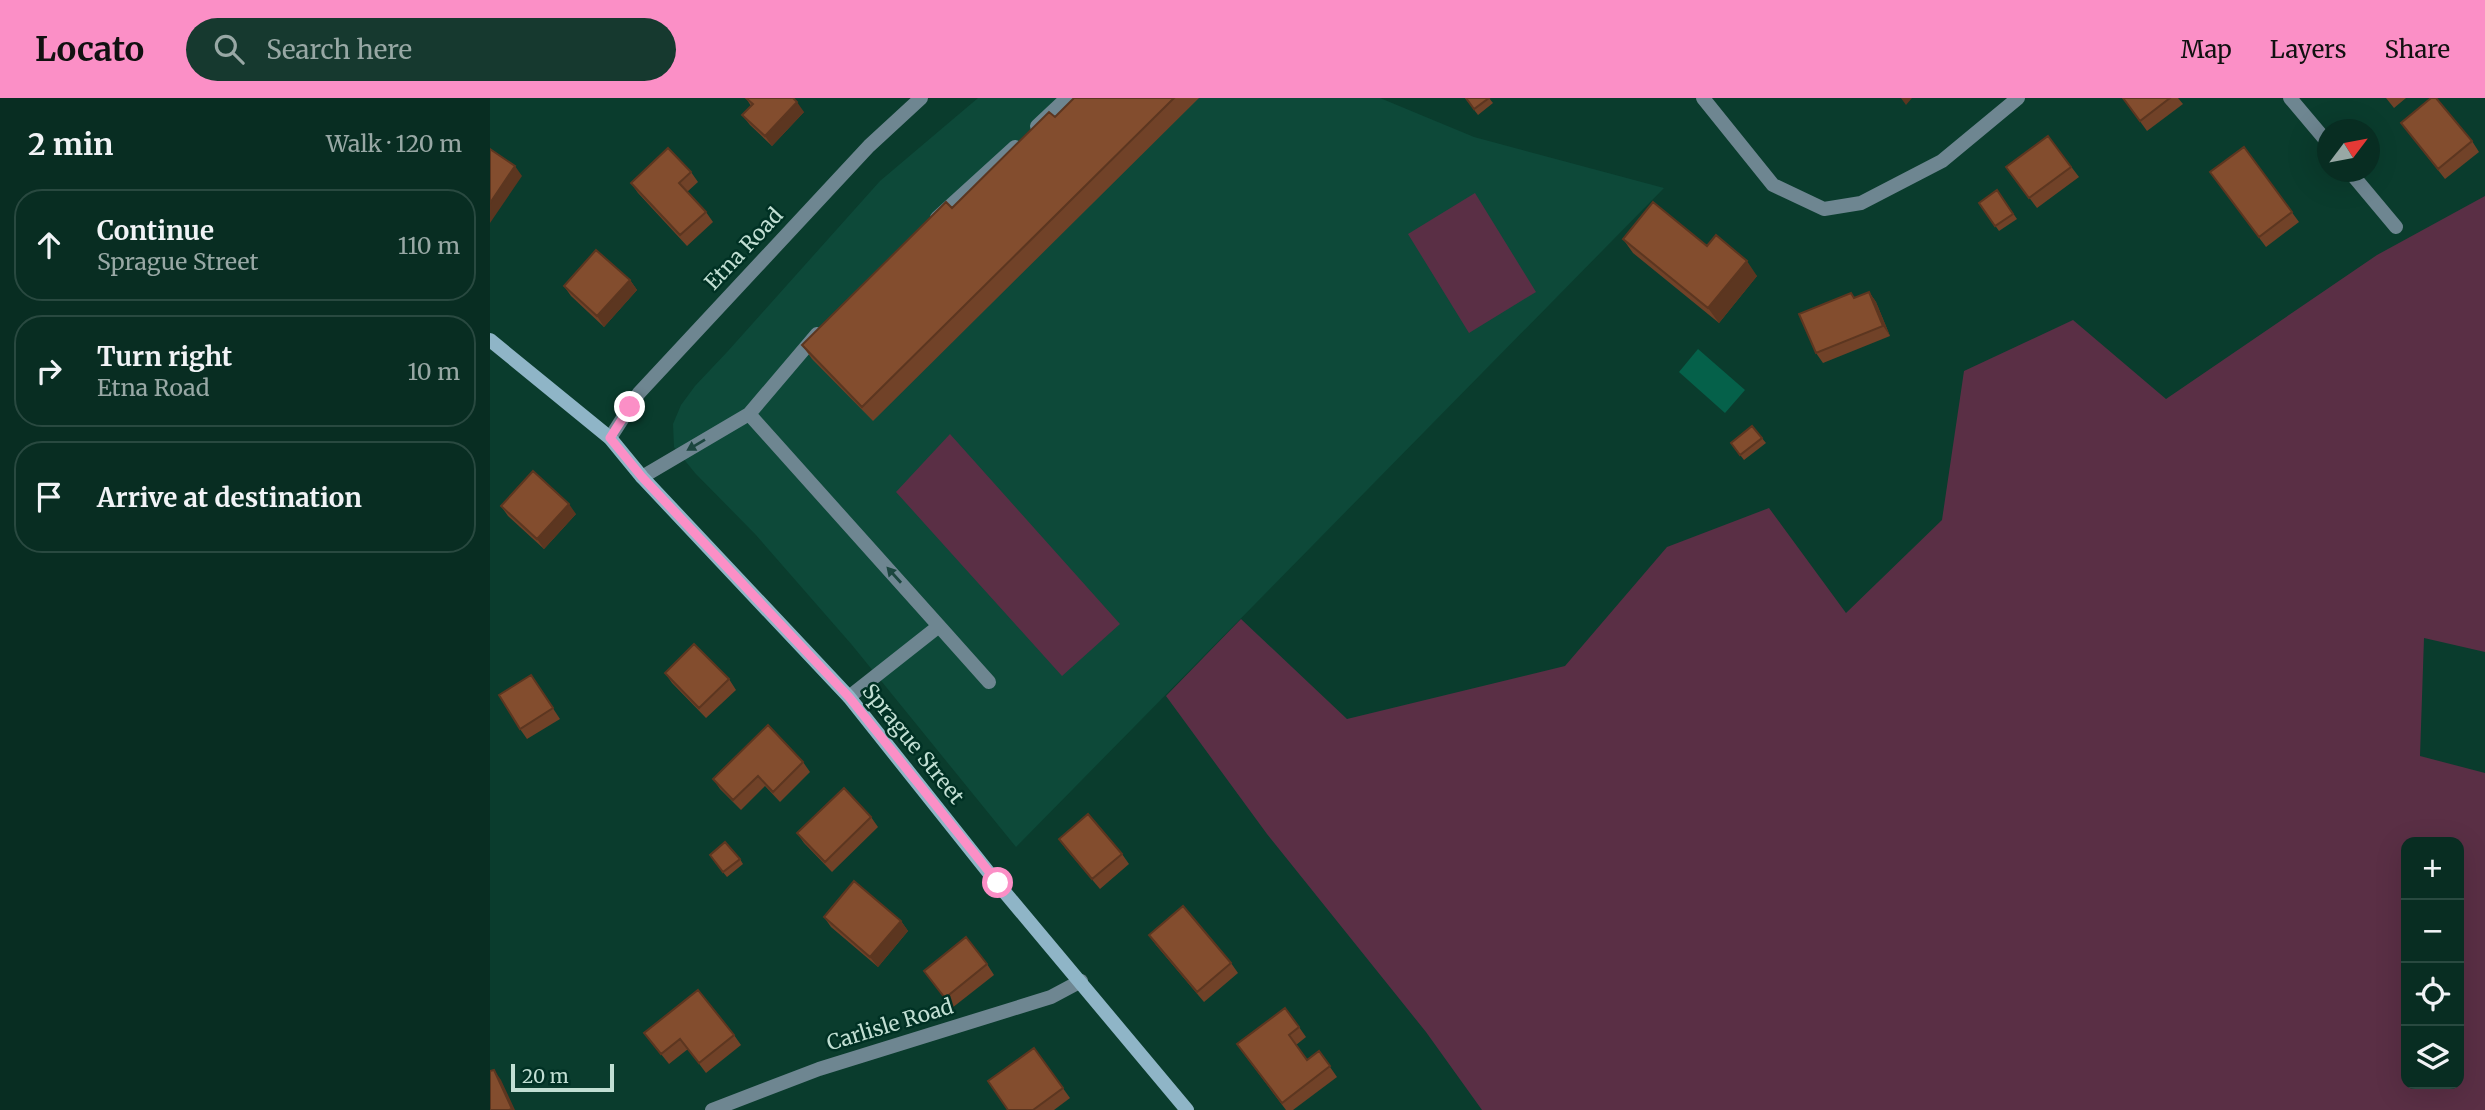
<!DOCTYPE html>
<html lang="en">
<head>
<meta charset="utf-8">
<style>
	:root { --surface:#082d22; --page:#16392f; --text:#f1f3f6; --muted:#98a8a5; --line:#294940; --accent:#fb8fc6 }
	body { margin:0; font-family:Merriweather,serif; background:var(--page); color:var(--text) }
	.controls { position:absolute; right:21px; bottom:21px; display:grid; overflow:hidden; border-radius:14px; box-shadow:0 7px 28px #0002 }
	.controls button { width:63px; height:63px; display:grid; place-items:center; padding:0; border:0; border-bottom:2px solid var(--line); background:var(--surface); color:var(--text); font:35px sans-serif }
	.compass { position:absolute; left:1827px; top:21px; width:63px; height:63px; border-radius:50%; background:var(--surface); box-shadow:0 7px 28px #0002; rotate:58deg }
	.scale { position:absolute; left:21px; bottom:18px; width:103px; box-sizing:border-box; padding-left:7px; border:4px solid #c1dfd3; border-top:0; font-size:19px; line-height:24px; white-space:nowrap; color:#c1dfd3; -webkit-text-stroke:5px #003124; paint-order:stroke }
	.stop { position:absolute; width:21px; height:21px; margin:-16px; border:5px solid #fb8fc6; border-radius:50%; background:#fff }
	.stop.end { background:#fb8fc6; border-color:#fff; box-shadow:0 2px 7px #0008 }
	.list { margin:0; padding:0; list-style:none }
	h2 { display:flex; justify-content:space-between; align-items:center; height:91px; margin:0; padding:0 28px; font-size:30px }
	h2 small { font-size:23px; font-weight:400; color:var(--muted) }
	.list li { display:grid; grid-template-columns:46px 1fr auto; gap:21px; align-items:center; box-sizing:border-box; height:112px; margin:0 14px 14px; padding:0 14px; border:2px solid var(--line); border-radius:28px }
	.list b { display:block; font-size:26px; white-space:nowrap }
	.list p { margin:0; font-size:23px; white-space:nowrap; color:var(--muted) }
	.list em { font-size:23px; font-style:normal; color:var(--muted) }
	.icon { flex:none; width:38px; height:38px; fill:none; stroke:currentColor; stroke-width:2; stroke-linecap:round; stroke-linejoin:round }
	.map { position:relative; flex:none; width:1995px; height:1012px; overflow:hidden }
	header { display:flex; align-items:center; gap:42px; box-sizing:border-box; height:98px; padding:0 35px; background:var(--accent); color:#111 }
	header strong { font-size:33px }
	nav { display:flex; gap:38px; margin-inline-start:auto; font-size:24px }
	.search { width:490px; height:63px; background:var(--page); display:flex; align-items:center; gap:18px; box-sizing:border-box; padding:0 24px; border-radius:38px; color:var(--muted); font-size:26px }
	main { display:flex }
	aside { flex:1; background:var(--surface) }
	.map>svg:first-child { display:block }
</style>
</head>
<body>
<header>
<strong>Locato</strong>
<div class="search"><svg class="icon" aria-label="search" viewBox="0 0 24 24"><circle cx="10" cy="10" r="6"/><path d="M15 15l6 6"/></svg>Search here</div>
<nav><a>Map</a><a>Layers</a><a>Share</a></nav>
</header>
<main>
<aside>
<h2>2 min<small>Walk · 120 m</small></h2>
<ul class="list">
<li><svg class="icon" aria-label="ahead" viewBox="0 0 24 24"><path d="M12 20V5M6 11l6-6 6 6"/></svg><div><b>Continue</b><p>Sprague Street</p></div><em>110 m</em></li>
<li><svg class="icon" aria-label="right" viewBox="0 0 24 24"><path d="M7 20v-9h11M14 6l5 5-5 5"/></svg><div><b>Turn right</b><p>Etna Road</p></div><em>10 m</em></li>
<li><svg class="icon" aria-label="arrive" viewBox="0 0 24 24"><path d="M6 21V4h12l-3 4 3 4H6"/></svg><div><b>Arrive at destination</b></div></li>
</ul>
</aside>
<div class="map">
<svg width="1995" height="1012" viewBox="0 0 1995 1012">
	<rect width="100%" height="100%" fill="#0a3c2d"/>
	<path fill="#0d4939" d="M488,0H890L984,39L1174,90L526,749L362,547L266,437L205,375L184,349L183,326L191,307L205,288L238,253L390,83Z"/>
	<path fill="#5a2f45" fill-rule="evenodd" d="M985,95L1046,194L979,235L918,136Z
		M1995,98V554L1934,540L1930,658L1995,675V1012H992L936,934L777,736L676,598L751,521L857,621L1075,568L1177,449L1279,410L1356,515L1452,422L1474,273L1583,222L1676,301L1887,157ZM1969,744V986H1916V744Z
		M460,336L630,526L572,578L406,394Z"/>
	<path fill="#05614a" d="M1208,251L1255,292L1235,315L1189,274Z"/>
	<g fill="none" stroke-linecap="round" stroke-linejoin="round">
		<path stroke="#6e8691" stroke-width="14" d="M547,28L577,0
			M447,120L525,49
			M259,316L449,528
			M152,379L259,316L327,236
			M359,599L449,528L499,584"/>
		<path stroke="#6e8691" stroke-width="14" d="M1213,0L1283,87L1334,111L1371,105L1452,63L1528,0
			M1800,0L1838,45
			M1860,74L1906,129
			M120,340L149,295L379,48L431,0
			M222,1012L329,971L561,899L591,883"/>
		<path stroke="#8fb5c7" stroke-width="14" d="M0,242L120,340L152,379L359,599L507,785L697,1012"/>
	</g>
	<path fill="#714228" d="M256,0L314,14L282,48L260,27L252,17L261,8Z
		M584,0H709L383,323L322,261L312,247L462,110L565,19Z
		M975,0H999L1003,5L988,17Z
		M1633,0H1688L1693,6L1657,33Z
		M1896,0H1916L1904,10Z
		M1911,25L1982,43L1989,54L1955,81Z
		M1558,38L1589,79L1547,110L1516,69Z
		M1754,49L1809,124L1776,149L1720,74Z
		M201,74L208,84L197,94L216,114L223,124L197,148L148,95L141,85Z
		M1507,92L1527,121L1509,133L1489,105Z
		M1133,141L1217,148L1267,178L1229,225L1143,155Z
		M140,182L147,192L114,229L81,198L74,188Z
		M1379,194L1386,204L1400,238L1333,265L1326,255L1365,200Z
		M1262,328L1276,345L1254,362L1241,345Z
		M11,408L86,416L54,451L18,418Z
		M175,575L239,581L246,592L216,620L182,585Z
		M41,577L70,621L37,641L30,631Z
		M313,664L320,674L290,704L275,688L251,712L230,691L223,681Z
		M381,719L388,729L342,774L314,745L307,735Z
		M569,741L632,756L639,766L610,791L576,751Z
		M250,761L253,766L237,779L223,762Z
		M334,819L411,823L418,833L388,869L341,829Z
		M659,837L741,865L748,875L714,904L666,847Z
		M497,866L504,877L462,910L434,873Z
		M809,929L816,939L806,947L817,962L829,953L847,979L803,1012H796L754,956Z
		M154,935L244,937L251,947L216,975L198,951L179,966Z
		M544,950L580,1000L564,1012H518Z"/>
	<path fill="#5c3620" d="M1411,0H1422L1416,7Z
		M307,4L314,14L282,48L275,38Z
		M25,68L32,78L0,125V105Z
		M1257,163L1267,178L1229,225L1218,210Z
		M140,182L147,192L114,229L107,218Z
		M1379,194L1386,204L1400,238L1393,228Z
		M79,406L86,416L54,451L47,441Z
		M411,823L418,833L388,869L380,859Z
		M4,972L11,982L25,1012H23Z"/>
	<path fill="#834d2e" stroke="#5c3620" stroke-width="2" d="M256,0H303L307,4L275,38L252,17L263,6Z
		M584,0H684L372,309L312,247L456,104L462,110L559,14L565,19Z
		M976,0H999L984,11Z
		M1633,0H1680L1650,23Z
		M1941,0H1946L1982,43L1948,71L1911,25Z
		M1558,38L1581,69L1539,100L1516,69Z
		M1754,49L1802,114L1769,139L1720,74Z
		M178,50L201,74L189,85L216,114L190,137L141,85Z
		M0,51L25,68L0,105Z
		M1507,92L1523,116L1505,128L1489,105Z
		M1163,104L1217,148L1226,137L1257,163L1218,210L1133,141Z
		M106,152L140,182L107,218L74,188Z
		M1379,194L1393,228L1326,255L1309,216L1361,195L1364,200Z
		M1262,328L1272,340L1250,357L1241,345Z
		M43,373L79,406L47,441L11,408Z
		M204,546L239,581L209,610L175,575Z
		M41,577L63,610L30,631L9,597Z
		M278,627L313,664L283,694L268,678L243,702L223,681Z
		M354,690L381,719L335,764L307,735Z
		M598,716L632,756L602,781L569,741Z
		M235,744L250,761L233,774L220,757Z
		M364,783L411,823L380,859L334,819Z
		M693,808L741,865L707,894L659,837Z
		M476,839L497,866L455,900L434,873Z
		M208,892L244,937L209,965L190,941L171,956L154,935Z
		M795,910L809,929L799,937L817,962L829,953L840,968L792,1005L747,946Z
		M544,950L573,990L543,1012H518L498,983Z
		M4,972L22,1011L19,1012H0V973Z"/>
	<defs><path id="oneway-solid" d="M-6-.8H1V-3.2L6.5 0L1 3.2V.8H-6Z" transform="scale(1.75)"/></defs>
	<g fill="#1c463f">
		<use href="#oneway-solid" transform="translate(206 347) rotate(149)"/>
		<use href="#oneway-solid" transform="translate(404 477) rotate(-132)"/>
	</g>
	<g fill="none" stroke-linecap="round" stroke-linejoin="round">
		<path stroke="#fb8fc6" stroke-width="9" d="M140,309L120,340L152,379L359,599L508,785"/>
	</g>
	<g text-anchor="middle" stroke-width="5" stroke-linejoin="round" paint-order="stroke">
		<g font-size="21" fill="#c1dfd3" stroke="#003124">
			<text transform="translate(254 151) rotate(-47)" y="7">Etna Road</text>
			<text transform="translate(423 646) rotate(51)" y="7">Sprague Street</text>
			<text transform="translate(400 927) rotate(-17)" y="7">Carlisle Road</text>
		</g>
	</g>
</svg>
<div class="controls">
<button>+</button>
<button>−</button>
<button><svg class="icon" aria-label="locate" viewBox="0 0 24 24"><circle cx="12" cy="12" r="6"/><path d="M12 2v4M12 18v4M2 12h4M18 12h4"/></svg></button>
<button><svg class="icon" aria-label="layers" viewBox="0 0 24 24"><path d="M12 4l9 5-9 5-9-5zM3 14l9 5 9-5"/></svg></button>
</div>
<svg class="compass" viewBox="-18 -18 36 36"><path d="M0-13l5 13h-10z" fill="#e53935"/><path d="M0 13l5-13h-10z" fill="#98a8a5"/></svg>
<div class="scale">20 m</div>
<div class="stop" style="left:508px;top:785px"></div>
<div class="stop end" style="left:140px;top:309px"></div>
</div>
</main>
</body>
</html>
